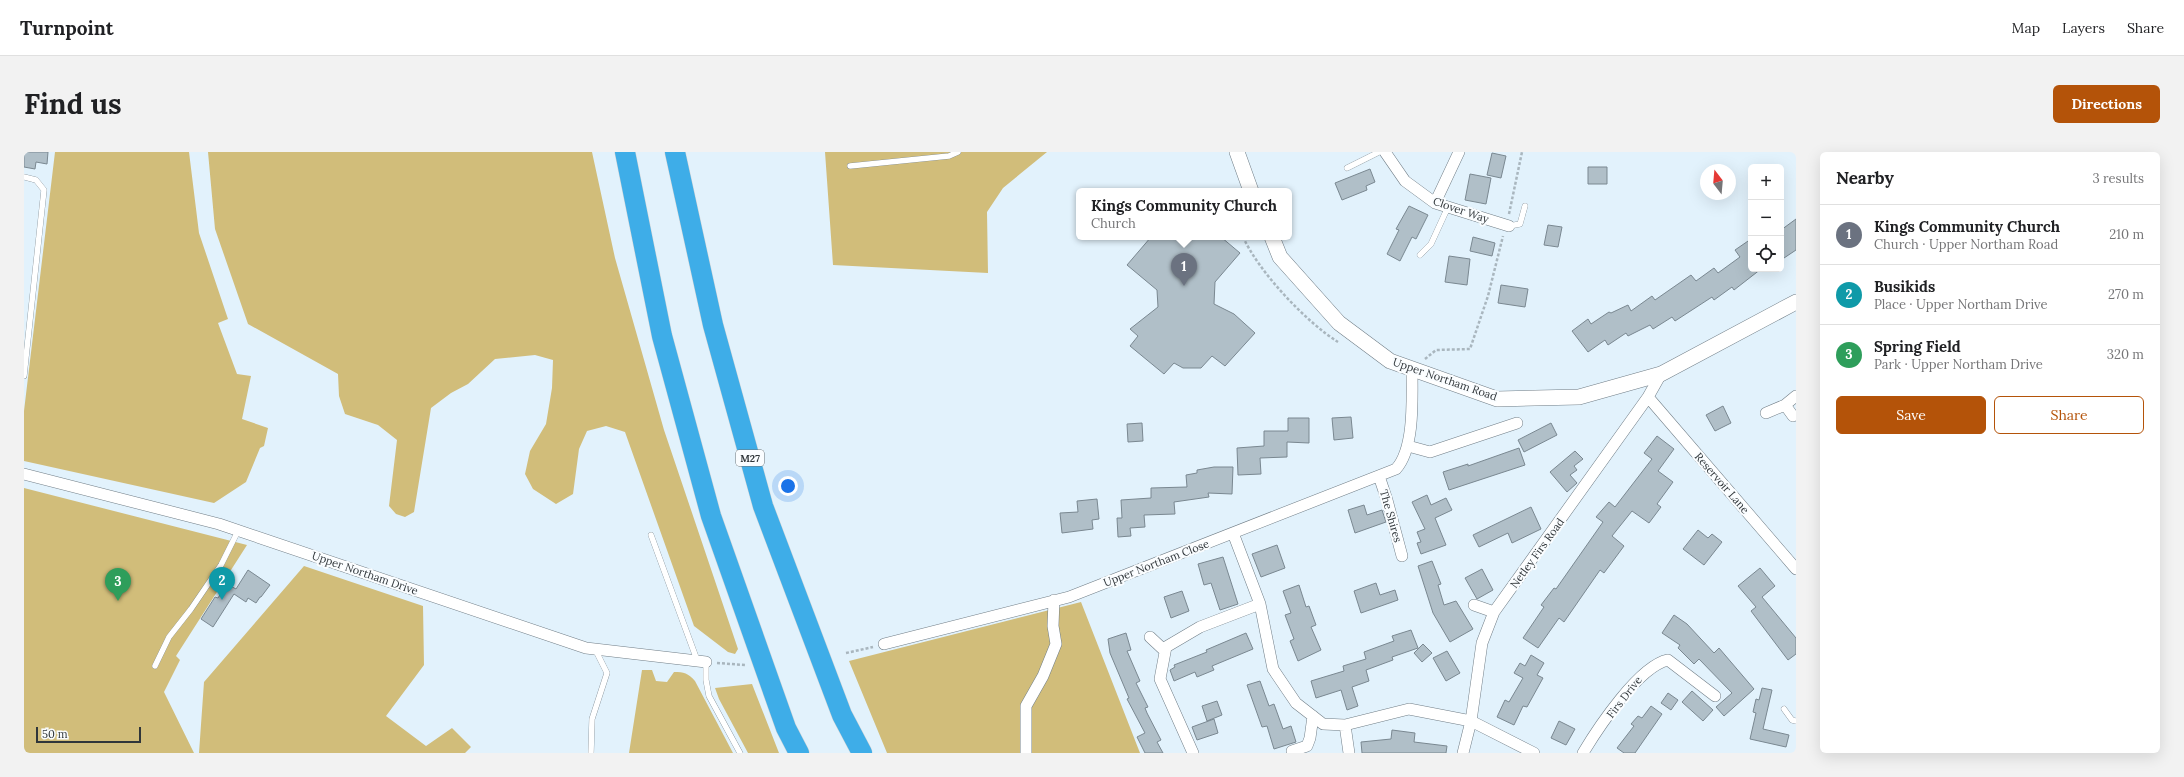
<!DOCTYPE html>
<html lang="en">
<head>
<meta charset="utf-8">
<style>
	:root { --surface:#fff; --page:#f2f2f2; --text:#202124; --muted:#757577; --line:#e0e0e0; --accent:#b45309 }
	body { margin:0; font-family:Lora,serif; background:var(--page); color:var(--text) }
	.controls { position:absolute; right:12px; top:12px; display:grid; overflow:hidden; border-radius:6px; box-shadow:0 4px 16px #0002 }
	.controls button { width:36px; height:36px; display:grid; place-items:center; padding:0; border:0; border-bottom:1px solid var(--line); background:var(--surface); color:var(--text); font:20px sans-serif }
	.compass { position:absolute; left:1676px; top:12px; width:36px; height:36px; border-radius:50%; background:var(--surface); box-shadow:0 4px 16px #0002; rotate:344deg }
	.scale { position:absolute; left:12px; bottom:10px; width:105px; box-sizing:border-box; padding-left:4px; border:2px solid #30363a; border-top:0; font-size:11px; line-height:14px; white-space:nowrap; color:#30363a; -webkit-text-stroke:3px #fafdff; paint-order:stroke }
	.you { position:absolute; left:764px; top:334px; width:14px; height:14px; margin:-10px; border:3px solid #fff; border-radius:50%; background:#1a73e8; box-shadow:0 0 0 6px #1a73e833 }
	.badge { display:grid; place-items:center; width:26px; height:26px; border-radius:50%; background:var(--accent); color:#fff; font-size:13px; font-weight:700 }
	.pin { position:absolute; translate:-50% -33px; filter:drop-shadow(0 1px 2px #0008) }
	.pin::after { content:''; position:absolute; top:21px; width:14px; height:12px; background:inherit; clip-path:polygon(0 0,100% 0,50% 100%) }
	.popup { position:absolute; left:1052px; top:36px; width:216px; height:52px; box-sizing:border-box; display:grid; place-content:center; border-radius:6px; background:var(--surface); filter:drop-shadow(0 1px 3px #0005); font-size:13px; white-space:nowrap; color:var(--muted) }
	.popup b { font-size:15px; color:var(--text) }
	.popup::after { content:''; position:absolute; left:50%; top:100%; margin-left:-8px; border:8px solid transparent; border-top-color:var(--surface) }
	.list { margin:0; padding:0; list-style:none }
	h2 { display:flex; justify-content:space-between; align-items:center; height:52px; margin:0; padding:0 16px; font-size:17px }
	h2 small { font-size:13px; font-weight:400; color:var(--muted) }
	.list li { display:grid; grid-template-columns:26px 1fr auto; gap:12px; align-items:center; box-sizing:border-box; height:60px; padding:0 16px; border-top:1px solid var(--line) }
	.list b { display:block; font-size:15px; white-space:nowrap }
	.list p { margin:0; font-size:13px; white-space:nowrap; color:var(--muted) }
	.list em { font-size:13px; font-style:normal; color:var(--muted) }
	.actions { display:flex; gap:8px; padding:12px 16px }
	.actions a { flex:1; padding:9px 0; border:1px solid var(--accent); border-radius:6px; text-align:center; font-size:14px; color:var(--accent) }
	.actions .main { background:var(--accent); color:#fff }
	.icon { flex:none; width:22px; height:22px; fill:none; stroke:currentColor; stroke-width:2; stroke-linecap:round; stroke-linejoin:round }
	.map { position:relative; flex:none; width:1772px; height:601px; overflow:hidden; border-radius:6px }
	header { display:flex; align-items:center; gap:24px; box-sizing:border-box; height:56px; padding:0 20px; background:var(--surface); border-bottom:1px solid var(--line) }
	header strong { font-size:19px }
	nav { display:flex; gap:22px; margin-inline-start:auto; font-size:14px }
	.intro { display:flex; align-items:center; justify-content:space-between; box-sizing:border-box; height:96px; padding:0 24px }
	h1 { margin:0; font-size:28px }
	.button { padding:10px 18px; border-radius:6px; background:var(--accent); color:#fff; font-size:14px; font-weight:700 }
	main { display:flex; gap:24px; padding:0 24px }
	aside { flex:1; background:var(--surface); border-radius:6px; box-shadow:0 4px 16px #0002 }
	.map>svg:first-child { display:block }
</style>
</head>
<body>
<header>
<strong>Turnpoint</strong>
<nav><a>Map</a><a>Layers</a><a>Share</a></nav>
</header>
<div class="intro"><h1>Find us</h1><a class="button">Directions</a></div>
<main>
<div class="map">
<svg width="1772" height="601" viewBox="0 0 1772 601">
	<rect width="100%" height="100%" fill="#e2f2fc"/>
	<path fill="#d1bd7a" d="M31,0H165L175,81L204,167L194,171L213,222L227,224L218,267L244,276L240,294L236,296L222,330L190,351L0,309V259Z
		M184,0H568L591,106L640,278L714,497L711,502L704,500L670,474L601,280L582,274L563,279L555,297L549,342L532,352L509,337L501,322L506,299L522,272L528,236L529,208L511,203L471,207L444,232L427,241L407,256L390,360L381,365L372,362L365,354L373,288L354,273L321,262L315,244L314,222L224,172L191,77Z
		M801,0H1023L979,36L963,60L964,121L809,113Z
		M0,336L223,393L152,504L156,508L140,540L170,601H0Z
		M280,414L399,454L400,513L362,564L402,594L428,576L447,595L441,601H175L180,530Z
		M1057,450L1116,601H863L825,509Z
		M618,518H628L632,529L643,530L650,520C660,520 664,521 671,529L709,601H605Z
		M728,532L755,601H724L695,547L691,536Z"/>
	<path fill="#b0bfc8" stroke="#7a8891" d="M0,0H24L23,12L12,10L11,17L0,15Z
		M1468,1L1482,4L1477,26L1463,23Z
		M1564,15H1583V32H1564Z
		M1346,17L1351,30L1342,34L1343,38L1318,48L1311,31Z
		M1446,22L1467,26L1462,52L1441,48Z
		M1385,54L1404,63L1392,87L1388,85L1376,109L1363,102L1375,78L1372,77Z
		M1772,67V98L1757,108V78Z
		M1524,73L1538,75L1534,95L1520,93Z
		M1127,85H1197L1216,101L1191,130L1190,152L1210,162L1231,181L1201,214L1188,204L1177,216H1159L1150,211L1140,222L1106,194L1114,184L1106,177L1134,155L1133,138L1103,113Z
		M1449,85L1471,91L1468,104L1446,99Z
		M1727,87V117H1737L1710,138L1708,135L1690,148L1688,145L1651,169L1648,165L1629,177L1626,173L1604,184L1602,181L1584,193L1581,188L1564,200L1548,179L1564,167L1567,172L1585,160L1587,161L1604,153L1607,159L1628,144L1631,148L1667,123L1672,129L1690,116L1694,121L1716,105L1711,98Z
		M1425,104L1446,107L1443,133L1421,130Z
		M1477,133L1504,137L1501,155L1474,151Z
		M1699,254L1707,271L1691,279L1682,263Z
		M1327,265L1329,286L1310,288L1308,266Z
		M1264,266H1285V291L1263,290V305L1236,306L1237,322L1214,323L1213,296L1240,294V279H1264Z
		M1118,271L1119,289L1104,290L1103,272Z
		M1527,271L1533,283L1500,300L1494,288Z
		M1633,284L1650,297L1634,319L1649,330L1633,352L1637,355L1625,371L1608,359L1588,384L1600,394L1580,421L1576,418L1540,470L1535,466L1514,496L1499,486L1520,455L1517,453L1530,436L1532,437L1579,370L1572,365L1585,350L1591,355L1628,307L1620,301Z
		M1495,296L1501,313L1425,338L1419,320L1444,312V314Z
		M1551,299L1559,307L1550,314L1553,318L1546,323L1553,331L1543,340L1526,320Z
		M1190,315H1209L1208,342L1184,341L1185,345L1150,350L1151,362L1120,363L1121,375L1106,376L1107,384L1094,385L1093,366H1098L1097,348L1127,346V336L1163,335L1162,323L1173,321V318Z
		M1403,343L1407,353L1422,346L1428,358L1411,366L1422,393L1397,402L1393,391L1397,390L1393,380L1401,377L1388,350Z
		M1073,347L1075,367L1068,368L1069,377L1038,381L1036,361L1054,360L1053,349Z
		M1340,353L1343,363L1358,358L1362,370L1331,381L1324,358Z
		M1507,355L1517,377L1488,391L1484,381L1455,395L1449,383Z
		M1674,378L1684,386L1688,382L1698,390L1680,413L1659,397Z
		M1253,393L1261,416L1237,425L1228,402Z
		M1199,405L1214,452L1196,458L1187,431L1180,433L1174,412Z
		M1408,409L1417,432L1414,433L1420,453L1432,449L1449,477L1426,490L1409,461L1394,414Z
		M1736,416L1751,434L1738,445L1772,486V502L1764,508L1727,459L1732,455L1714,434Z
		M1458,417L1469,438L1453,447L1441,426Z
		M224,418L246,433L237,445H236L232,451L224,446L222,450L210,442L189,475L177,467L191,445L194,446L203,432L212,437Z
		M1352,431L1356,443L1371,438L1374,448L1337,461L1330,439Z
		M1275,433L1282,455L1285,454L1292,473L1287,475L1297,498L1274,509L1266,489L1270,487L1261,463L1267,461L1259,439Z
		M1158,439L1165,459L1147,466L1140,445Z
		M1650,463L1663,472L1690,501L1695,496L1730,537L1700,564L1692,555L1708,541L1675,507L1670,512L1654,496L1656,493L1638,481Z
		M1387,478L1394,496L1368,505L1369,508L1342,518L1345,529L1328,535L1334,554L1323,558L1317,538L1292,546L1287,529L1320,519L1319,514L1342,507L1340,500L1370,489L1368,484Z
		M1102,481L1107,498L1103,499L1116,529L1112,531L1124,555L1121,556L1123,561L1137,588L1133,590L1139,601H1121L1113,585L1121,581L1103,547L1105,546L1086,501L1084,487Z
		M1222,481L1229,497L1188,514L1190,518L1173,525L1171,520L1150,529L1146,518L1151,515L1150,513L1183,500L1182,498Z
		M1399,492L1408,501L1398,510L1390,501Z
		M1423,499L1436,521L1422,529L1409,506Z
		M1507,503L1520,511L1513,523L1519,526L1503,555L1499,554L1490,573L1473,565L1481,548L1485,550L1499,526L1490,521L1496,511L1501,514Z
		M1236,529L1245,554L1250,552L1259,577L1267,574L1272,590L1250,597L1243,574L1238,575L1223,533Z
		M1738,536L1748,538L1739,577L1765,583L1762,595L1726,587L1732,561L1729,560L1732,547L1735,548Z
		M1668,539L1689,558L1679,569L1658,550Z
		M1644,541L1654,548L1647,558L1637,551Z
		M1193,549L1198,563L1183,569L1178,554Z
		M1627,554L1638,562L1611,601H1600L1593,596L1610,574L1607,572L1614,564L1618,566Z
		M1190,567L1194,581L1173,588L1168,575Z
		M1535,569L1551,577L1542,593L1527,586Z
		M1368,578L1391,581L1390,590L1423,594L1422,601H1338L1337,590L1367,587Z"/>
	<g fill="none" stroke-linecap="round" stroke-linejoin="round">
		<g stroke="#717e87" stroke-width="6">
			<path id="lane" d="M826,14L925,4L934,0
				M1323,16L1355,0
				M0,25L12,28L20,38L0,224
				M1485,74L1496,72L1501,54
				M1396,103L1407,92L1424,55
				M627,383L673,508
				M682,510V528L685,544L716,601
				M131,514L145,485L167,457L197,413L214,379
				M1760,557L1768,568L1772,569
				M567,601L568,567L583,521L571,497"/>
		</g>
		<g stroke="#717e87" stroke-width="12">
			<path id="street" d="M1361,0L1381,29L1411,51L1485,74
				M1411,51L1435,0
				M1624,245L1772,417
				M1761,253L1769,264
				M1742,261L1761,253L1772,244
				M1384,294L1406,300L1493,271
				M0,322L195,372L562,496L682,510
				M1355,324L1363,348L1378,404
				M1209,381L1236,452L1249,517L1272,551L1299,572L1321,573L1385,557L1447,569L1510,601
				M1450,453L1470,460
				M1126,485L1141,499
				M860,492L1045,445L1372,317C1391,296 1388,246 1388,218
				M1321,573L1325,601
				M1268,599L1283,594L1286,586L1289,564
				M1002,601V554L1019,524L1032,492L1029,474L1030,448
				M1169,601L1136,527L1142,495L1176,475L1236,452
				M1439,601L1447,569L1458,491L1470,460L1624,245L1637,222
				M1559,601C1574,576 1615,514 1644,508L1691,544"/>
		</g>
		<g stroke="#717e87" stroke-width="16">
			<path id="secondary" d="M1213,0L1227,39
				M1248,85L1256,105L1315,171L1366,209L1473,247L1555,245L1637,222L1772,150"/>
		</g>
		<g stroke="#d1d3d4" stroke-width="21">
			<path id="highway" d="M601,0L638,184L687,364L762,576L775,601
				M651,0L689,173L739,354L818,563L838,601"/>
		</g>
		<path stroke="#a9b6be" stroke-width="2.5" stroke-dasharray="3 2" stroke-linecap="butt" d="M1485,62L1498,0
			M1219,85C1235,120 1282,170 1314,190
			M1401,207L1412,198L1446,197L1464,144L1479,84
			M822,501L849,495
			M693,511L721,513"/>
		<use href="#lane" stroke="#fff" stroke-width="5.5"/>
		<use href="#street" stroke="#fff" stroke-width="11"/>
		<use href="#secondary" stroke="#fff" stroke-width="15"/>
		<use href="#highway" stroke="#3eade8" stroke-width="20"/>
	</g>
	<g text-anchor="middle" stroke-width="4" stroke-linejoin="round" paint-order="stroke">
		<rect fill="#fafdff" stroke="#6d7275" stroke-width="1" x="712" y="298" width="28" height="16" rx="3"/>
		<g font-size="10" font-weight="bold" fill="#30363a">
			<text x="726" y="310">M27</text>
		</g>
		<g font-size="11" fill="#30363a" stroke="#fafdff">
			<text transform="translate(1437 58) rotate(19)" y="4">Clover Way</text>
			<text transform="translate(1421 227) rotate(19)" y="4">Upper Northam Road</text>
			<text transform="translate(1698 331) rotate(49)" y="4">Reservoir Lane</text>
			<text transform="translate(1367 364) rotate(74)" y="4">The Shires</text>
			<text transform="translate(1513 401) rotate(-54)" y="4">Netley Firs Road</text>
			<text transform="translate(1132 411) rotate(-21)" y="4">Upper Northam Close</text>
			<text transform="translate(341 421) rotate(19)" y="4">Upper Northam Drive</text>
			<text transform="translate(1600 545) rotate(-52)" y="4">Firs Drive</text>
		</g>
	</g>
</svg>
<div class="controls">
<button>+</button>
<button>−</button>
<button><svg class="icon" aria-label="locate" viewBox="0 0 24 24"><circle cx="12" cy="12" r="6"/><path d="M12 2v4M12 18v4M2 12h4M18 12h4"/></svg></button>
</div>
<svg class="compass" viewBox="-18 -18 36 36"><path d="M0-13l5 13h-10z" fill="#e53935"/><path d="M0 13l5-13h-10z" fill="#757577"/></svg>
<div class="scale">50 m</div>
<div class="you"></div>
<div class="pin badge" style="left:1160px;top:134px;background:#6b7280">1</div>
<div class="popup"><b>Kings Community Church</b>Church</div>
<div class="pin badge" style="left:198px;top:448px;background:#0f9aa8">2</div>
<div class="pin badge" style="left:94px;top:449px;background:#2e9e5b">3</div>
</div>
<aside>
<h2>Nearby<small>3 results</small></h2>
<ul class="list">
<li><span class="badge" style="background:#6b7280">1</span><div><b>Kings Community Church</b><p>Church · Upper Northam Road</p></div><em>210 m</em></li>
<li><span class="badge" style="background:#0f9aa8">2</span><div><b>Busikids</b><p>Place · Upper Northam Drive</p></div><em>270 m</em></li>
<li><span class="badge" style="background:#2e9e5b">3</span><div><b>Spring Field</b><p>Park · Upper Northam Drive</p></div><em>320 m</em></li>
</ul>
<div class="actions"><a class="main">Save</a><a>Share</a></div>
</aside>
</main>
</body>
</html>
